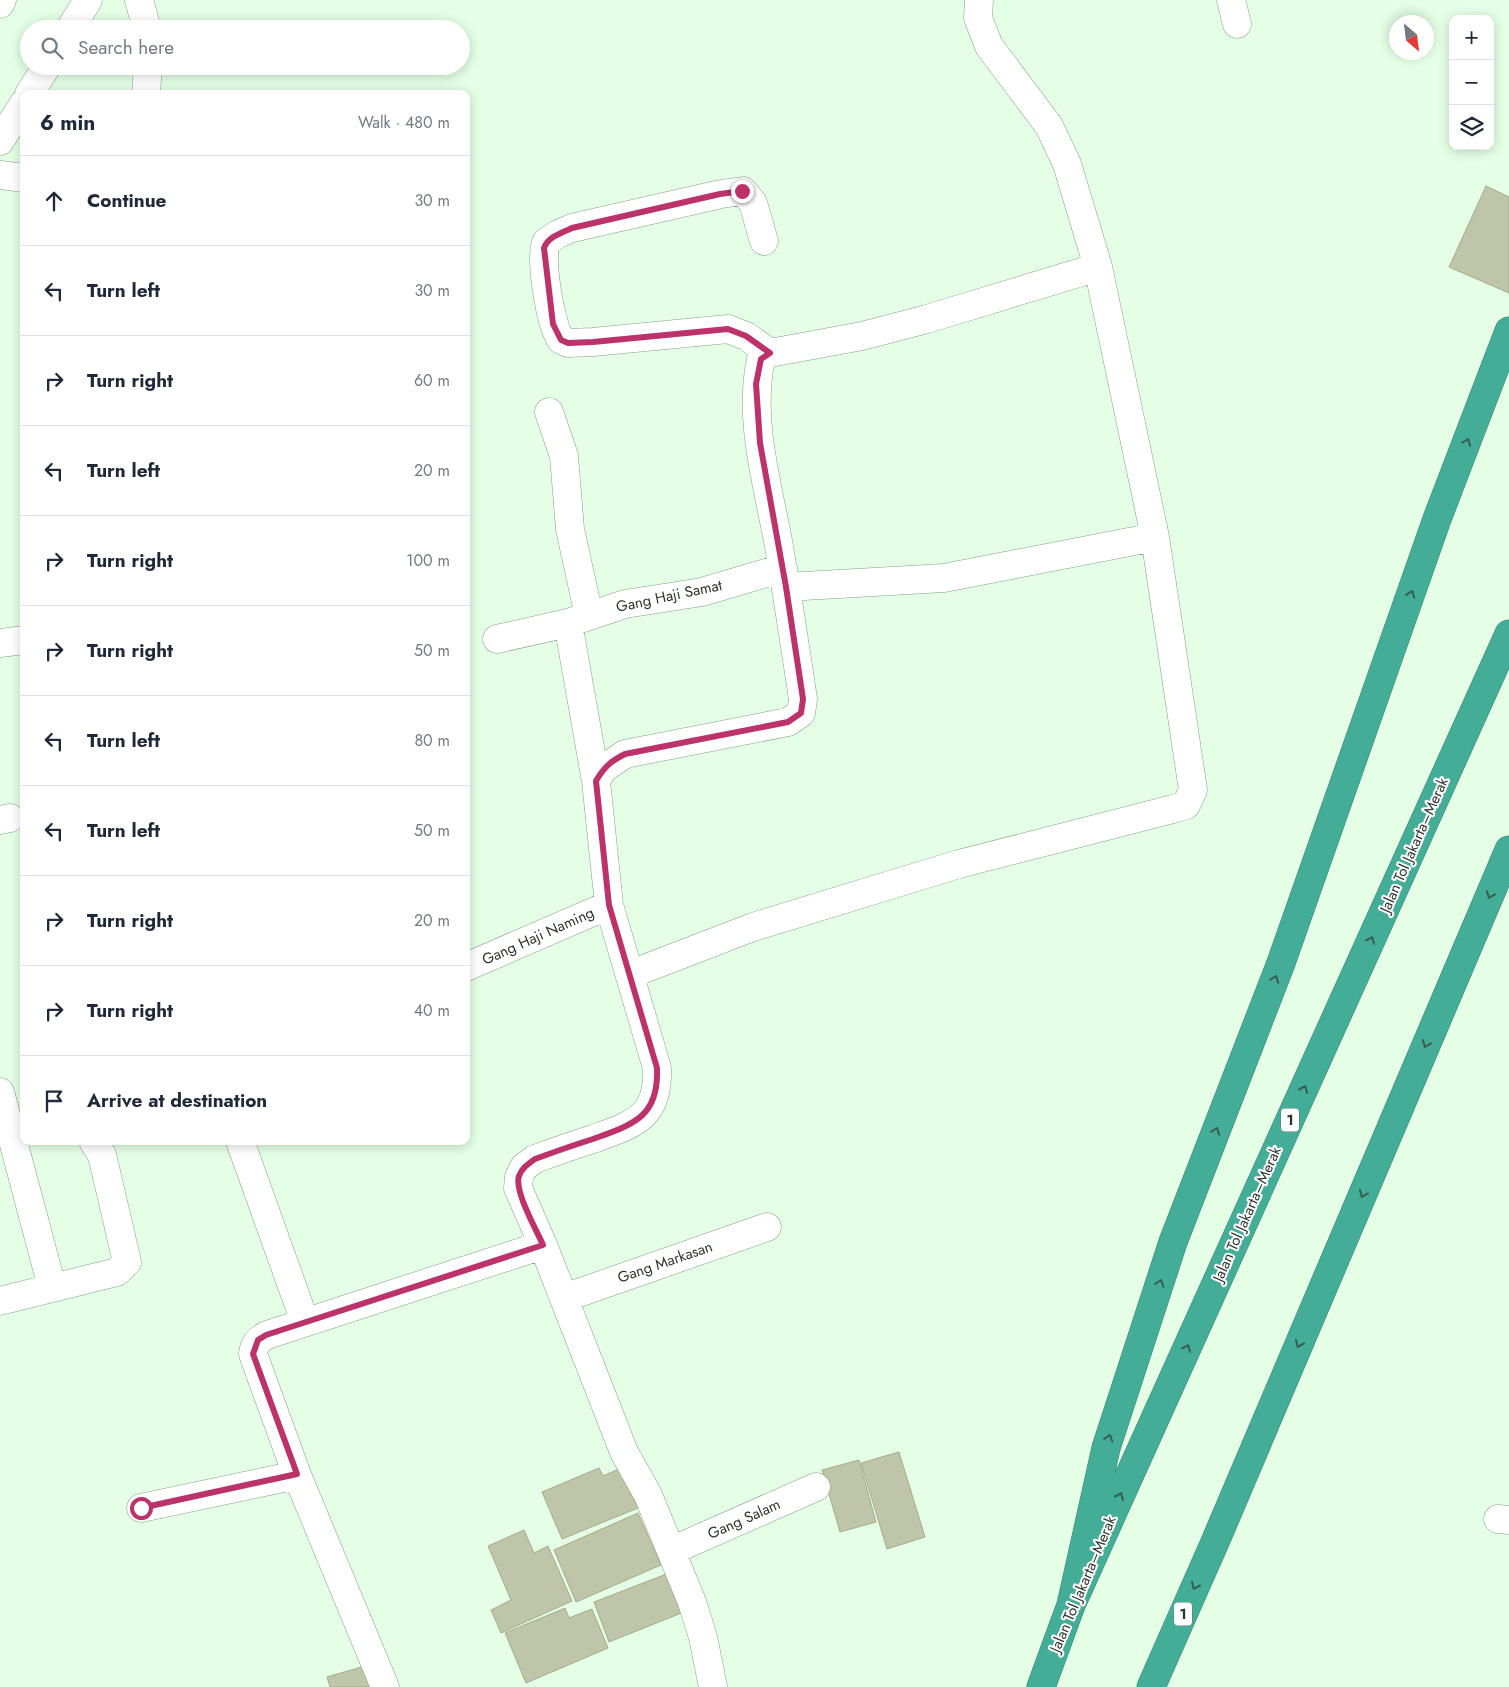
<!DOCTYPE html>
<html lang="en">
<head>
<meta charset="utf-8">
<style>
	:root { --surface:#fff; --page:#f6f6f7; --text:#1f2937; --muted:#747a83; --line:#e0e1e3 }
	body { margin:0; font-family:Jost,sans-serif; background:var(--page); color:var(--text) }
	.controls { position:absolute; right:15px; top:15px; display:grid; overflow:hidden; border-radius:10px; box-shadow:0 2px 12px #0003 }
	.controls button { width:45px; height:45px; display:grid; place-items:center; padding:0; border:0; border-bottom:1px solid var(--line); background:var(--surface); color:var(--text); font:25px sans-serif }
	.compass { position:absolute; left:1389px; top:15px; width:45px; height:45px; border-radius:50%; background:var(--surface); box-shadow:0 2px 12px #0003; rotate:152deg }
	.stop { position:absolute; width:15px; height:15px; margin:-11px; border:4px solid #bc326a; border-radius:50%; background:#fff }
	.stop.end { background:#bc326a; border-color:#fff; box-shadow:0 1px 5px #0008 }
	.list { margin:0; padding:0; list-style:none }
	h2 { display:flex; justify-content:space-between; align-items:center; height:65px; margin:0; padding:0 20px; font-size:21px }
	h2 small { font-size:16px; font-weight:400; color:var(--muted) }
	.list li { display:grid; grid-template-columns:32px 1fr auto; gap:15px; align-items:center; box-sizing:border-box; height:90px; padding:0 20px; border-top:1px solid var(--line) }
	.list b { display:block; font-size:19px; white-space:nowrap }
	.list em { font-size:16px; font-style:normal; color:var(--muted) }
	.icon { flex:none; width:28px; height:28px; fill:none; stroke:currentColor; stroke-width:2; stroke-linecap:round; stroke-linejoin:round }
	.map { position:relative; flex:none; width:1509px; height:1687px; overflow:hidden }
	.search { position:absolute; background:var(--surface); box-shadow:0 2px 12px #0003; left:20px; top:20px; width:450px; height:55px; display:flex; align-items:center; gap:12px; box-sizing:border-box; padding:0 18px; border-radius:28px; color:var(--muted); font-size:19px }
	.panel { position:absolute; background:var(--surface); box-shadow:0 2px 12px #0003; left:20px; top:90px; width:450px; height:1055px; border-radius:10px }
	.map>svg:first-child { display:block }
</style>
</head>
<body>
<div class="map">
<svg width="1509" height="1687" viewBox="0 0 1509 1687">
	<rect width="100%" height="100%" fill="#e4ffe6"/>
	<path fill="#bec6a7" stroke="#a4ab8d" d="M1486,186L1509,197V293L1449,267Z
		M899,1452L925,1537L887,1549L861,1463Z
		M859,1460L876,1522L840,1532L822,1470Z
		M599,1468L603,1476L621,1468L638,1508L562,1539L542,1492Z
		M638,1513L661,1565L576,1602L554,1550Z
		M524,1530L534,1553L548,1546L572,1601L501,1633L491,1610L511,1600L488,1546Z
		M669,1573L684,1612L609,1642L594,1602Z
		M565,1608L569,1618L592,1609L608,1648L526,1683L505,1633Z
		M368,1665L375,1687H330L327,1677Z"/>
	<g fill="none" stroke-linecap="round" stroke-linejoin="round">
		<g stroke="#859d86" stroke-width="29">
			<path id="minor" d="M139,0L147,29
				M1231,0L1237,24
				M0,4L2,0
				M70,29L88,0
				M29,94L47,66
				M146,94L148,66
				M0,141L24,103
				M0,175L24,178
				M764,241L753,203L743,191L721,194L572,228L558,234L546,242C540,261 550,324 561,340L568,343L593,342L728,329L746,336L770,353
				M549,412L564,456L570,529L589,616
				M786,587L944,578L1155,537
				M568,623L596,781
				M497,639L568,623L625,604L702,592L783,568
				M0,643L24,640
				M0,820L10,818
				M466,967L609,905
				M631,974L753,927L959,864L1173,809L1186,805L1193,790L1155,537L1098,267L1067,164L1049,126L989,46L978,18L979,0
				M0,1092L52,1287
				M240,1141L305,1322
				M564,1298L767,1227
				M0,1301L117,1272L127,1262L102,1155L93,1141
				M141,1508L297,1475
				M1498,1519L1509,1520
				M671,1551L816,1487
				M385,1687L297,1475L253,1354C254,1344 258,1340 267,1335L543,1245
				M713,1687L703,1637L692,1602L648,1495L624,1452L543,1245L518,1188L519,1177L524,1167L535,1159C554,1152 574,1145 593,1139C634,1124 659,1118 657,1068L609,905L596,781L603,769L625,754L788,722L801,713L803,699C795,646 787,593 778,541C767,482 748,418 761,359L770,353L862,336L927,319L1098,267"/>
		</g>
		<g stroke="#3b8372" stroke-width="29">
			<path id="highway" d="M1071,1605L1106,1448L1173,1242L1281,963L1437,519L1509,331
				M1041,1687L1071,1605L1509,634
				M1151,1687L1215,1542L1509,850"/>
		</g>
		<use href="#minor" stroke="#fff" stroke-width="28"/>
		<use href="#highway" stroke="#44ad97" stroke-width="28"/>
	</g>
	<defs><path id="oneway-chevron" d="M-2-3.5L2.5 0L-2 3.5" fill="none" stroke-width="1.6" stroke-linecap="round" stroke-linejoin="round" transform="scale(1.25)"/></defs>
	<g stroke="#345f51">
		<use href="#oneway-chevron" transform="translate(1467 442) rotate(-69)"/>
		<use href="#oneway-chevron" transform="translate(1411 594) rotate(-71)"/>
		<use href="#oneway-chevron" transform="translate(1490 895) rotate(113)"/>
		<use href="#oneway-chevron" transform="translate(1371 940) rotate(-66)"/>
		<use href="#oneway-chevron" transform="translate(1275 979) rotate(-69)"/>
		<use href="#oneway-chevron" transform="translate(1426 1044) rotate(113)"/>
		<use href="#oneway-chevron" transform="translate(1304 1089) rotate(-66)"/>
		<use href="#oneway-chevron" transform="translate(1216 1131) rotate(-69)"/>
		<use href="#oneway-chevron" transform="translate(1363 1194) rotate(113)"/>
		<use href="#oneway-chevron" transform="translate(1160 1283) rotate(-72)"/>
		<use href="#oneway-chevron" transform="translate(1299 1344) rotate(113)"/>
		<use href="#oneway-chevron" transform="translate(1187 1348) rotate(-66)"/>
		<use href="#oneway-chevron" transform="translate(1109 1438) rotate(-72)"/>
		<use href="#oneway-chevron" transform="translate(1120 1496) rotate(-66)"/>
		<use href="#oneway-chevron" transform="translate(1195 1586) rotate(114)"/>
	</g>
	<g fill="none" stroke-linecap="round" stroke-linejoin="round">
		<path stroke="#bc326a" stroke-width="6" d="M141,1508L297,1474L253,1354L258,1340L266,1335L543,1245C536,1229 514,1191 519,1176C522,1168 528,1164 535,1159C554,1152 574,1145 593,1139C634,1124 659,1117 657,1068L609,905L596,781C604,767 611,761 625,754L788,722L801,713L803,699L786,587L760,443L756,384L761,359L770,353L746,336L728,329L593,342L568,343L561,340L553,324L544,248C548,237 561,233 572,228L720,194L742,191"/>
	</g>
	<g text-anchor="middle" stroke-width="4" stroke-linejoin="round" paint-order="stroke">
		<g fill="#fff" stroke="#6b726b" stroke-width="1">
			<rect x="1281" y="1108.5" width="18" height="23" rx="4"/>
			<rect x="1174" y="1602.5" width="18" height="23" rx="4"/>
		</g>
		<g font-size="14" font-weight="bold" fill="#2b352c">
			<text x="1290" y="1125">1</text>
			<text x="1183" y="1619">1</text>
		</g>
		<g font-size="15" fill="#2b352c" stroke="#fff">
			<text transform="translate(669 596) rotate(-12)" y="5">Gang Haji Samat</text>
			<text transform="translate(1414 845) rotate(-66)" y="5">Jalan Tol Jakarta–Merak</text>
			<text transform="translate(538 936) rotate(-24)" y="5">Gang Haji Naming</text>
			<text transform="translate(1247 1214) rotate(-66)" y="5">Jalan Tol Jakarta–Merak</text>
			<text transform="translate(665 1262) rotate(-19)" y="5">Gang Markasan</text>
			<text transform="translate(744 1519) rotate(-24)" y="5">Gang Salam</text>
			<text transform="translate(1083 1584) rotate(-67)" y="5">Jalan Tol Jakarta–Merak</text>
		</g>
	</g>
</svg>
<div class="controls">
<button>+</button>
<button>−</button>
<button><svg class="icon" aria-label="layers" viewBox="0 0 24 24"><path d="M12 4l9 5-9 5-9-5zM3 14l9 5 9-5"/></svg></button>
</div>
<svg class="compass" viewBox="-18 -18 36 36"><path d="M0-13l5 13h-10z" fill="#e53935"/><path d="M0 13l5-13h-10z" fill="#747a83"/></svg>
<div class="stop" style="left:141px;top:1508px"></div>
<div class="stop end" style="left:742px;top:191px"></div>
<div class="search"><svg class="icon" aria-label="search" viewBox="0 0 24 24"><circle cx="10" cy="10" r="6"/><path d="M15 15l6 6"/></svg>Search here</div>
<section class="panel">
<h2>6 min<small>Walk · 480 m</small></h2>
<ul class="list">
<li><svg class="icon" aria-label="ahead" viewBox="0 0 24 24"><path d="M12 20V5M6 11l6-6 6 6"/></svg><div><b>Continue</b></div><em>30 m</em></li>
<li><svg class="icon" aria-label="left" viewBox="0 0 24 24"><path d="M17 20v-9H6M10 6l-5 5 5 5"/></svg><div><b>Turn left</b></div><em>30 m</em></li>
<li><svg class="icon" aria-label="right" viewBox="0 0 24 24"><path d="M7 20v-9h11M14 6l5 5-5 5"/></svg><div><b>Turn right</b></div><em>60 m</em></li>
<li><svg class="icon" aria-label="left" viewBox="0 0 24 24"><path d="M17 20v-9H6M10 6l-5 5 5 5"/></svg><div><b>Turn left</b></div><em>20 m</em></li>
<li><svg class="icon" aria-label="right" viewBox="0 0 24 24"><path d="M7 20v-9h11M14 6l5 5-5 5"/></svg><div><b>Turn right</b></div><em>100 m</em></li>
<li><svg class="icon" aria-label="right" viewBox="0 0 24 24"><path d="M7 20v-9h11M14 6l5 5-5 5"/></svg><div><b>Turn right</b></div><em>50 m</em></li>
<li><svg class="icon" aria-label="left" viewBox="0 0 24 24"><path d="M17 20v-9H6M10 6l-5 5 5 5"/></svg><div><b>Turn left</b></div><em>80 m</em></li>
<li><svg class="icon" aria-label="left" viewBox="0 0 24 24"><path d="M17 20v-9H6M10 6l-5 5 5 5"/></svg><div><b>Turn left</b></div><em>50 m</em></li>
<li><svg class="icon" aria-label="right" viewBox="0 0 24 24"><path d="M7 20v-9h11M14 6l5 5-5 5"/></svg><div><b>Turn right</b></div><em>20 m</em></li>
<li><svg class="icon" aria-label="right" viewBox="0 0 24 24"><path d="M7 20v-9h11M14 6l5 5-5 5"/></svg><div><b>Turn right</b></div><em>40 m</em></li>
<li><svg class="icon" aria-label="arrive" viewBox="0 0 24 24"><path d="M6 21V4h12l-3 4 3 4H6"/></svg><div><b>Arrive at destination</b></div></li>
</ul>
</section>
</div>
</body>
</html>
